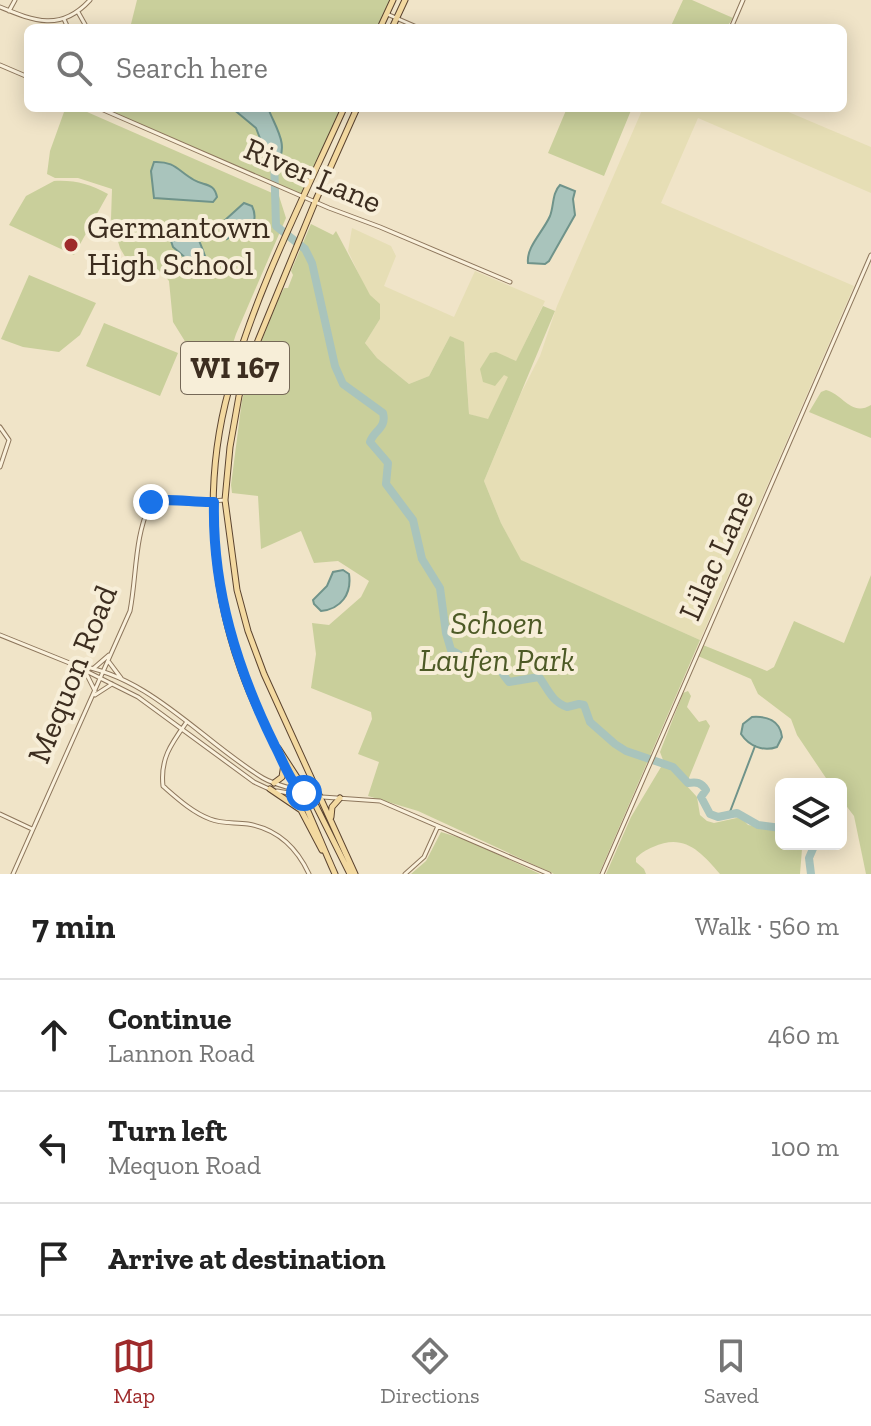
<!DOCTYPE html>
<html lang="en">
<head>
<meta charset="utf-8">
<style>
	:root { --surface:#fff; --page:#f2f2f2; --text:#222; --muted:#767676; --line:#e0e0e0; --accent:#9e2a2b }
	body { margin:0; font-family:"Zilla Slab",serif; background:var(--page); color:var(--text) }
	.controls { position:absolute; right:24px; bottom:24px; display:grid; overflow:hidden; border-radius:12px; box-shadow:0 4px 20px #0003 }
	.controls button { width:72px; height:72px; display:grid; place-items:center; padding:0; border:0; border-bottom:2px solid var(--line); background:var(--surface); color:var(--text); font:40px sans-serif }
	.stop { position:absolute; width:24px; height:24px; margin:-18px; border:6px solid #1a73e8; border-radius:50%; background:#fff }
	.stop.end { background:#1a73e8; border-color:#fff; box-shadow:0 2px 8px #0008 }
	.list { margin:0; padding:0; list-style:none }
	h2 { display:flex; justify-content:space-between; align-items:center; height:104px; margin:0; padding:0 32px; font-size:34px }
	h2 small { font-size:26px; font-weight:400; color:var(--muted) }
	.list li { display:grid; grid-template-columns:52px 1fr auto; gap:24px; align-items:center; box-sizing:border-box; height:112px; padding:0 32px; border-top:2px solid var(--line) }
	.list b { display:block; font-size:30px; white-space:nowrap }
	.list p { margin:0; font-size:26px; white-space:nowrap; color:var(--muted) }
	.list em { font-size:26px; font-style:normal; color:var(--muted) }
	.icon { flex:none; width:44px; height:44px; fill:none; stroke:currentColor; stroke-width:2; stroke-linecap:round; stroke-linejoin:round }
	.map { position:relative; flex:none; width:871px; height:874px; overflow:hidden }
	.search { position:absolute; background:var(--surface); box-shadow:0 4px 20px #0003; left:24px; right:24px; top:24px; height:88px; display:flex; align-items:center; gap:20px; box-sizing:border-box; padding:0 28px; border-radius:12px; color:var(--muted); font-size:30px }
	.sheet { height:440px; background:var(--surface) }
	nav { display:flex; justify-content:space-around; align-items:center; box-sizing:border-box; height:112px; border-top:2px solid var(--line); background:var(--surface); font-size:22px; color:var(--muted) }
	nav a { display:grid; justify-items:center; gap:4px }
	nav .on { color:var(--accent) }
	.map>svg:first-child { display:block }
</style>
</head>
<body>
<div class="map">
<svg width="871" height="874" viewBox="0 0 871 874">
	<rect width="100%" height="100%" fill="#f0e4c8"/>
	<path fill="#e6deb5" d="M643,108H779L871,147V193L698,118L661,203L854,286L700,640L520,560L501,523L484,481L520,395L540,356L557,306Z
		M352,228L391,246L396,256L384,286L454,317L475,271L545,301L488,420L469,414L465,353L450,336L429,376L409,384L377,358L365,343L380,319L348,251Z"/>
	<path fill="#c9cf9b" d="M137,0H390L378,28H130Z
		M683,0H692L733,18L726,28H670Z
		M62,108H78L279,196L286,218L236,334L217,393L173,322L169,281L161,272L127,260L120,248L111,219L112,189L78,178H55L47,174L50,151L64,112Z
		M109,108H344L304,196L108,112Z
		M567,108H632L604,176L548,153Z
		M54,181C76,180 89,184 108,194L74,255L9,225L26,196Z
		M311,224L333,235L336,231L370,295L380,304V319L365,343L377,358L409,384L429,376L450,336L464,342L469,414L488,419L508,377L504,375L495,386L483,382L480,369L490,353L496,352L516,361L543,306L555,311L484,481L501,523L521,560L700,640L599,874H554L418,811L368,796L379,762L358,754L372,719L371,712L311,688L316,654L312,623L329,625L361,597L369,581L338,561L314,563L301,531L261,549L258,496L232,493L231,485L242,400L252,365L278,300L284,288H288L293,275L291,271Z
		M29,275L96,303L80,335L59,352L23,347L1,339Z
		M104,323L178,353L160,396L86,366Z
		M826,390C843,394 851,417 871,405V438L809,412L821,392Z
		M871,575V874H866L854,816L841,799V784H830L797,735L791,719L758,694L751,679L698,656L703,645L767,671L774,667L794,621L844,643Z
		M688,691L691,696L687,707L699,722L706,720L710,726L686,785L697,797L700,815L707,821L714,823L741,817L748,825L776,829L781,833V844H800L802,849L800,874H720C700,851 684,833 653,847C646,850 642,852 636,858V862L644,869L646,874H606L631,817L661,767L663,760L660,752L683,693Z
		M441,832L467,840L540,874H411L426,861Z"/>
	<path fill="#a9c4bc" stroke="#6f938a" stroke-width="2" d="M232,108H268C276,129 290,145 276,166L270,164L256,128Z
		M154,162C175,161 178,171 194,180C204,186 214,182 217,197L213,202L154,198L151,171Z
		M560,185L575,191L573,199L575,215L549,261L545,264L528,263C526,247 543,232 550,216C554,206 552,193 560,185Z
		M244,203L252,206C257,216 254,224 249,234L236,233L227,239L223,230L224,221Z
		M176,224L192,225C198,238 210,263 209,275L203,273L173,247L169,235Z
		M343,570L349,574C352,594 341,609 321,611L314,604L313,600L327,586L333,572Z
		M752,717C766,716 780,720 782,737L777,747C763,752 749,746 741,734L743,724Z"/>
	<g fill="none" stroke-linecap="round" stroke-linejoin="round">
		<path stroke="#6f938a" stroke-width="2" d="M728,817L755,746"/>
		<path stroke="#a9c4bc" stroke-width="8" d="M274,157L276,226L305,249L312,263L335,366L343,384L383,413C387,428 374,430 370,442L388,463L386,484L413,520L422,559L440,588L446,633L451,650L471,661L481,653C504,663 495,667 509,682L539,677C548,689 552,702 567,707L579,704L584,705L590,722L615,744L626,751L673,767L688,783C697,782 701,782 706,790L701,797L710,814L718,817L737,813L758,825L781,828
			M811,874L809,858L815,844"/>
		<g stroke="#8d765c" stroke-width="5">
			<path id="street" d="M0,7C34,21 61,32 90,0
				M9,11L15,0
				M78,12L87,28
				M387,14L419,28
				M64,19L68,28
				M731,28L743,0
				M0,65L28,77
				M99,108L329,208L380,227L510,282
				M0,427L9,440L0,467
				M0,635L72,664L138,697L254,782L269,789
				M109,662L121,678
				M76,665C150,676 202,741 263,778C278,787 299,789 315,795
				M94,668L109,655
				M86,673L95,691
				M95,695L112,684
				M186,723C171,744 160,759 163,786C178,799 192,812 210,819C222,824 235,822 248,824C277,829 297,848 309,874
				M277,791L301,795
				M308,796L380,801L549,874
				M0,814L32,829
				M13,874L130,611C137,574 134,537 151,502L162,498L187,503L225,500
				M405,874L424,857L438,826
				M602,874L871,255"/>
		</g>
		<g stroke="#5b4430" stroke-width="7">
			<path id="primary" d="M380,28L393,0
				M392,28L405,0
				M278,748L300,782L320,797
				M274,783L282,777L284,764
				M270,789L301,810L322,850
				M298,789L316,806L350,874
				M331,817L332,807L340,798
				M335,874C322,845 310,814 296,785C276,748 255,710 241,670C209,582 204,479 229,389C255,292 303,199 344,108
				M355,874L264,674L248,631L237,590L225,500L230,447L239,396L250,360L315,202L357,108"/>
		</g>
		<use href="#street" stroke="#faf1dc" stroke-width="3"/>
		<use href="#primary" stroke="#f3d9a0" stroke-width="5"/>
	</g>
	<g fill="none" stroke-linecap="round" stroke-linejoin="round">
		<path stroke="#1a73e8" stroke-width="10" d="M151,502C166,497 195,503 214,502C212,589 237,669 275,746C283,761 290,783 304,793"/>
	</g>
	<circle fill="#9e2a2b" stroke="#f7eed8" stroke-width="3" cx="71" cy="245" r="8"/>
	<g text-anchor="middle" stroke-width="8" stroke-linejoin="round" paint-order="stroke">
		<rect fill="#f7eed8" stroke="#756857" stroke-width="2" x="181" y="342" width="108" height="52" rx="6"/>
		<g font-size="30" font-weight="bold" fill="#3d2e20">
			<text x="235" y="378">WI 167</text>
		</g>
		<g font-size="32" fill="#3d2e20" stroke="#f7eed8">
			<text transform="translate(313 175) rotate(23)" y="11">River Lane</text>
			<text transform="translate(716 555) rotate(-66)" y="11">Lilac Lane</text>
			<text transform="translate(72 674) rotate(-68)" y="11">Mequon Road</text>
		</g>
		<g font-size="32" fill="#3d2e20" stroke="#f7eed8" text-anchor="start">
			<text x="87" y="238">Germantown<tspan x="87" dy="37">High School</tspan></text>
		</g>
		<g font-size="32" font-style="italic" fill="#4d5a26" stroke="#f7eed8">
			<text x="497" y="634">Schoen<tspan x="497" dy="37">Laufen Park</tspan></text>
		</g>
	</g>
</svg>
<div class="controls">
<button><svg class="icon" aria-label="layers" viewBox="0 0 24 24"><path d="M12 4l9 5-9 5-9-5zM3 14l9 5 9-5"/></svg></button>
</div>
<div class="stop" style="left:304px;top:793px"></div>
<div class="stop end" style="left:151px;top:502px"></div>
<div class="search"><svg class="icon" aria-label="search" viewBox="0 0 24 24"><circle cx="10" cy="10" r="6"/><path d="M15 15l6 6"/></svg>Search here</div>
</div>
<section class="sheet">
<h2>7 min<small>Walk · 560 m</small></h2>
<ul class="list">
<li><svg class="icon" aria-label="ahead" viewBox="0 0 24 24"><path d="M12 20V5M6 11l6-6 6 6"/></svg><div><b>Continue</b><p>Lannon Road</p></div><em>460 m</em></li>
<li><svg class="icon" aria-label="left" viewBox="0 0 24 24"><path d="M17 20v-9H6M10 6l-5 5 5 5"/></svg><div><b>Turn left</b><p>Mequon Road</p></div><em>100 m</em></li>
<li><svg class="icon" aria-label="arrive" viewBox="0 0 24 24"><path d="M6 21V4h12l-3 4 3 4H6"/></svg><div><b>Arrive at destination</b></div></li>
</ul>
</section>
<nav>
<a class="on"><svg class="icon" aria-label="map" viewBox="0 0 24 24"><path d="M3 6l6-2 6 2 6-2v14l-6 2-6-2-6 2zM9 4v14M15 6v14"/></svg>Map</a>
<a><svg class="icon" aria-label="directions" viewBox="0 0 24 24"><path d="M12 3l9 9-9 9-9-9zM9 14v-3h6M13 9l2 2-2 2"/></svg>Directions</a>
<a><svg class="icon" aria-label="saved" viewBox="0 0 24 24"><path d="M7 4h10v16l-5-4-5 4z"/></svg>Saved</a>
</nav>
</body>
</html>
